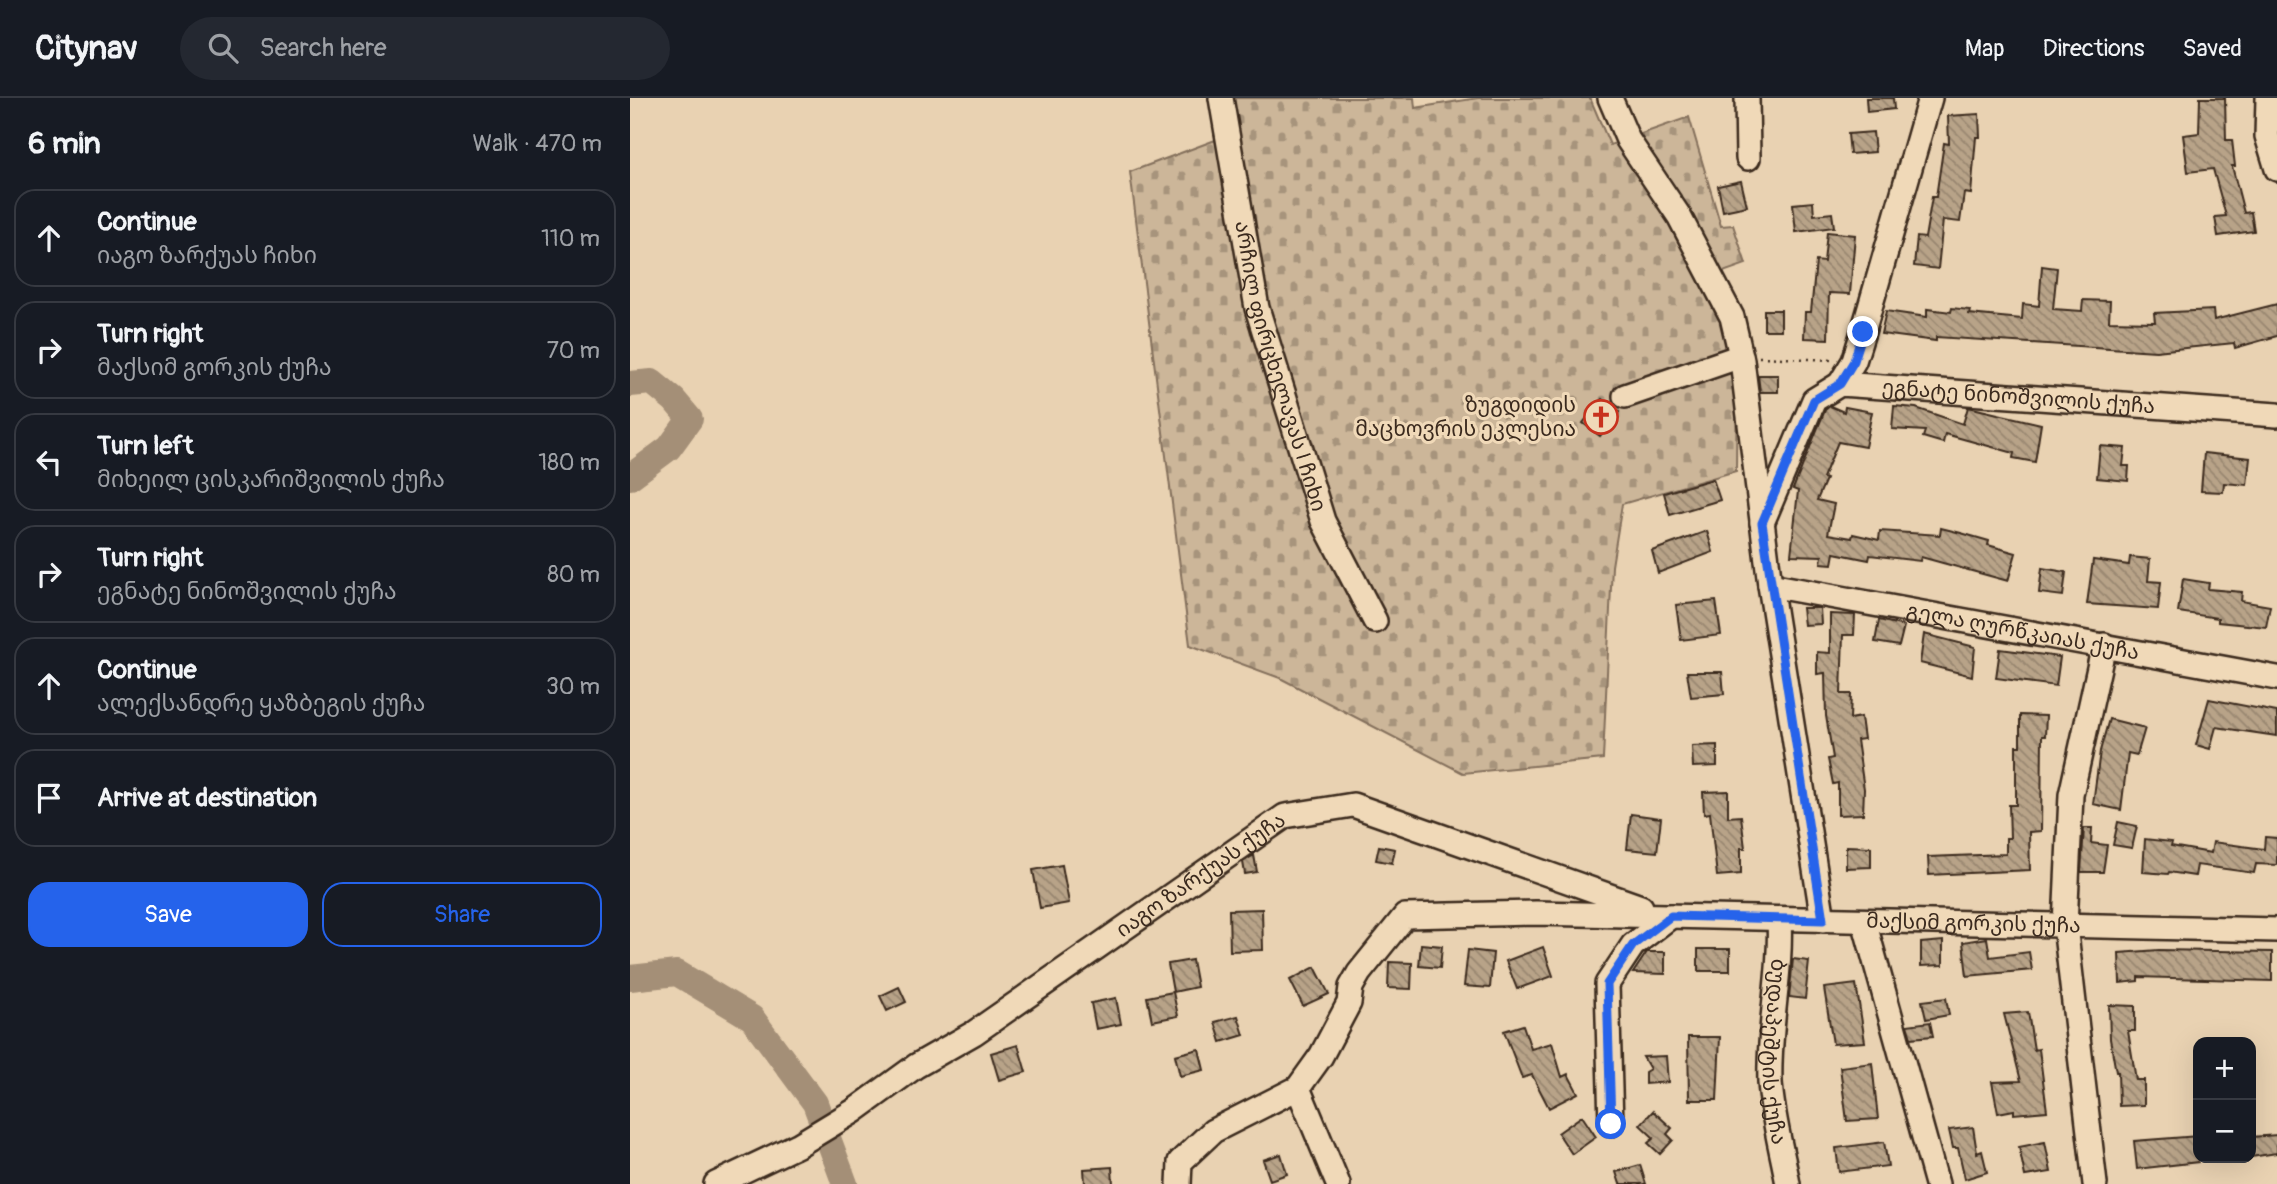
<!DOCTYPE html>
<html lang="en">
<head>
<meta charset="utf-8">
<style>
	:root { --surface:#171b24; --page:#242831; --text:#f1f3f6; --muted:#9ea1a6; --line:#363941; --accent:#2563eb }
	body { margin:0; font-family:Pangolin,"Noto Sans Georgian",sans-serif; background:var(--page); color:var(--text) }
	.controls { position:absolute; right:21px; bottom:21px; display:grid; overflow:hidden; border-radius:14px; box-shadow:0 7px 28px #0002 }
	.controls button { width:63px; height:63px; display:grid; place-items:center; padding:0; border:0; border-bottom:2px solid var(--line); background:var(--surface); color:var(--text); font:35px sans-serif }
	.stop { position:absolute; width:21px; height:21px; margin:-16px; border:5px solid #2563eb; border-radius:50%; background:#fff }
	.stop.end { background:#2563eb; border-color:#fff; box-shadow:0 2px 7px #0008 }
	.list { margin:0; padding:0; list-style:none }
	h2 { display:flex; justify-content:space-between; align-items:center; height:91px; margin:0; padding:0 28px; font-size:30px }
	h2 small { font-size:23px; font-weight:400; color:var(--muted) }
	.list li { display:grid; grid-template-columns:46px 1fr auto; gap:21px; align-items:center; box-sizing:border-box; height:98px; margin:0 14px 14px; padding:0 14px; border:2px solid var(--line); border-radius:21px }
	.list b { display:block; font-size:26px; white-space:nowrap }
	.list p { margin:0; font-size:23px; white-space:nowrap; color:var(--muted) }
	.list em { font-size:23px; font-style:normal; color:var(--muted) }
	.actions { display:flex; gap:14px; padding:21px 28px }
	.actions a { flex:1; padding:16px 0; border:2px solid var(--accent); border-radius:21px; text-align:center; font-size:24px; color:var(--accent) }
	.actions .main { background:var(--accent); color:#fff }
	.icon { flex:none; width:38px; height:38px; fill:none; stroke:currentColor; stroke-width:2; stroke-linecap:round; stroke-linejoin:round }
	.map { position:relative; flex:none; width:1647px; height:1086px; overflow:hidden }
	header { display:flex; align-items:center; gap:42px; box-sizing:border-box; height:98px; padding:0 35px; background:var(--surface); border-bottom:2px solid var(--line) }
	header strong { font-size:33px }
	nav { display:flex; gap:38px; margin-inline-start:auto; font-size:24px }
	.search { width:490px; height:63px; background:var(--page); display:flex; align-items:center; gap:18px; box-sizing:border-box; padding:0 24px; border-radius:38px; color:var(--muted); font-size:26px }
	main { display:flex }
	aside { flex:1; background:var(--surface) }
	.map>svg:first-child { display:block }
</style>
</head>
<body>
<header>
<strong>Citynav</strong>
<div class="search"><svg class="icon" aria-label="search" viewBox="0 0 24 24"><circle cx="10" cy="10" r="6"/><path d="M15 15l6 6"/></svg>Search here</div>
<nav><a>Map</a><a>Directions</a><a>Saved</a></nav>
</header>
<main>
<aside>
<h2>6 min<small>Walk · 470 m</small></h2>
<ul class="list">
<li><svg class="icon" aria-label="ahead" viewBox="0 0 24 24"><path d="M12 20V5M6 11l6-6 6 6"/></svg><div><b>Continue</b><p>იაგო ზარქუას ჩიხი</p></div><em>110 m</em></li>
<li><svg class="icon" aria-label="right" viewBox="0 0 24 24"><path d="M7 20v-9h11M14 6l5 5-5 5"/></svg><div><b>Turn right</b><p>მაქსიმ გორკის ქუჩა</p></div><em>70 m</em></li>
<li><svg class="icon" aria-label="left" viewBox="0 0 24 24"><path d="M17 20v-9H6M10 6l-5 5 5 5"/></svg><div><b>Turn left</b><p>მიხეილ ცისკარიშვილის ქუჩა</p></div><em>180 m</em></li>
<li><svg class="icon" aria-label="right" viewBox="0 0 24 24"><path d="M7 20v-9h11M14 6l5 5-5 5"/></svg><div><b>Turn right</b><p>ეგნატე ნინოშვილის ქუჩა</p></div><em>80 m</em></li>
<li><svg class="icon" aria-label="ahead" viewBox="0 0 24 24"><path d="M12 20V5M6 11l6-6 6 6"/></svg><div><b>Continue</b><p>ალექსანდრე ყაზბეგის ქუჩა</p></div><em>30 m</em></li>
<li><svg class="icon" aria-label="arrive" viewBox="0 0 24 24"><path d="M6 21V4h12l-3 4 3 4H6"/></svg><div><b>Arrive at destination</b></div></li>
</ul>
<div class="actions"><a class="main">Save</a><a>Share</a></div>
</aside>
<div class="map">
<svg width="1647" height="1086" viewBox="0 0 1647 1086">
	<defs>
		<pattern id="cemetery-stones" width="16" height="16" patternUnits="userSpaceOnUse" patternTransform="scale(1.75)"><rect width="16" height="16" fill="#ccb699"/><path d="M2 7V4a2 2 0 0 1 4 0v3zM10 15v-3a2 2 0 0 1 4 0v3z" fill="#a7947c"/></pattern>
		<pattern id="building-back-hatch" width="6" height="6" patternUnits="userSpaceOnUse" patternTransform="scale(1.75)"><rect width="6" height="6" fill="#b8a388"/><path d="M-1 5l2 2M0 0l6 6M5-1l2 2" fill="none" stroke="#97856f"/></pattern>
	</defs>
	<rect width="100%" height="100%" fill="#e9d2b2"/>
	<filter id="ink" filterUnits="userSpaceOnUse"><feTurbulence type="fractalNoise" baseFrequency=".0143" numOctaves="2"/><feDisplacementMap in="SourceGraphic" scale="14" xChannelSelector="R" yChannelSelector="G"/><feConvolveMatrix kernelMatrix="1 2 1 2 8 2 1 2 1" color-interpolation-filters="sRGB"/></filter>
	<g filter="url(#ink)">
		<path fill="url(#cemetery-stones)" stroke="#84705c" stroke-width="2" d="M594,0H784L785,10L848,0H960L980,47L1059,19L1091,128L1103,127L1116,166L1076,180L1107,266L1106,373L992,406L982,468L973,661L833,675L650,580L560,547L500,74L596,38Z"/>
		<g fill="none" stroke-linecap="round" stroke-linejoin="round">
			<path stroke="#a48f77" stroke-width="26" d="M0,286L22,284L44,302L60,321L39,350L0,379
				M0,880L47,875L122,920L185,1005L215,1086"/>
		</g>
		<path fill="url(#building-back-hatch)" stroke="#3b2a1e" stroke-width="2" d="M1236,0H1263L1264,11L1237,14Z
			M1570,0H1595L1596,42H1602L1605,68H1602L1614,115L1621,114L1624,133L1588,138L1585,119L1596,118L1583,71L1558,74L1553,37L1569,35Z
			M1349,16L1350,39H1346L1341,96L1334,95L1330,124L1313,122L1308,171L1284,168L1287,139L1295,140L1302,99H1306L1314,45L1319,46L1318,18Z
			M1243,34L1245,54L1220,56L1218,36Z
			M1111,83L1117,108L1093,113L1088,88Z
			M1183,104L1184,117L1202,115L1204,129L1166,134L1163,106Z
			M1197,134L1225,137L1220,196L1199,195L1198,241L1174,240L1175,214H1181L1186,163L1194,164Z
			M1412,168L1427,170L1423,211L1452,213L1453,202L1480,203L1479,223L1525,224L1524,215L1583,212L1584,222L1647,206V238L1605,250L1604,245L1526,253L1306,239V243L1251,236L1256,213L1297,219V211L1321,214L1322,210L1340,212L1339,216L1392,221L1393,206L1409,208Z
			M1134,212H1151V232H1134Z
			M1128,277H1148V294H1130Z
			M972,301L989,314L970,338L953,325Z
			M1200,308L1214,314L1215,309L1242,314L1235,349L1208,344L1193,380L1196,381L1187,402L1204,406L1198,436L1222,440L1223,436L1249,442L1250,433L1310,437L1311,430L1331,435L1359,443L1358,447L1386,455L1378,483L1291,459L1290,463L1240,457L1239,462L1204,455L1202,466L1191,465L1192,458L1161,457L1168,393L1163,391L1195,312Z
			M1264,308L1286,310L1333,326L1338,309L1411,326L1405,364L1383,360L1384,355L1315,336L1313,345L1293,339L1295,333L1262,331Z
			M1470,348L1495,350L1493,368H1499L1498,383L1467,380Z
			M1574,355L1620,360L1617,387L1594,385L1593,394L1571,393Z
			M1083,381L1090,402L1040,417L1034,395Z
			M1077,433L1083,454L1028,475L1022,453Z
			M1500,459L1520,461L1518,483L1531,484L1528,511L1457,506L1463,462L1499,467Z
			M1412,470L1436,474L1433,498L1409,495Z
			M1553,481L1579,485L1578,491L1612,494L1611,503L1640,508L1636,529L1588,524V520L1548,514Z
			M1086,503L1091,537L1051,542L1046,507Z
			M1172,510H1190L1191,526L1174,527Z
			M1200,516L1225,517L1224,537H1213L1211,596H1221L1220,621L1231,619L1234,641L1227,642L1234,691L1233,716L1208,717V685L1203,686L1198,661L1203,660L1196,618L1195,575L1187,576V554L1200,555Z
			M1249,522L1274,528L1269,548L1245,544Z
			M1294,536L1345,549L1342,578L1290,565Z
			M1370,551L1430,559L1426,588L1366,580Z
			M1057,574H1092L1094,596L1061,599Z
			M1579,601L1647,614V638L1586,629L1580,651L1566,647Z
			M1390,617L1416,618L1415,638H1412L1411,733L1399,734L1400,772L1299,777L1298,759L1376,756V740H1380L1379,707H1386V648H1390Z
			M1479,621L1515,630L1507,657L1498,655L1491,712L1463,706L1470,653Z
			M1087,647V668L1063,669L1062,648Z
			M1098,693V719L1111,718L1115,750H1111V776L1087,778L1080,715L1074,716L1073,694Z
			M1001,716L1031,720L1027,754L997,751Z
			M1488,724L1507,728L1502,750L1483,747Z
			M1454,730H1462L1461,745L1477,747L1473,774H1451Z
			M1635,739L1647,740V767L1626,766L1624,775L1567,767L1565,778L1539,774L1538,776L1513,774L1515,741L1542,744L1541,748L1581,755L1583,744L1634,751Z
			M749,748L765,751L762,765L746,762Z
			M1216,748L1241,749V769L1216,770Z
			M624,757L627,774L615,776L613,764Z
			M432,767L439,805L410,810L403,772Z
			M632,811L633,852L600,853L599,812Z
			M1357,840L1360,859L1399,854L1402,872L1337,878L1333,844Z
			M1313,843V867L1291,868V845Z
			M791,846L812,848L810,870L789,868Z
			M913,849L923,878L887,891L876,863Z
			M1068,851H1100V873H1068Z
			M838,852L863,855L860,890L834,888Z
			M1529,852L1642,854V883L1508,879V883L1490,885L1489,855Z
			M1017,854H1035V876L1003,875Z
			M1163,861L1179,863L1175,901L1159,899Z
			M562,862L567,889L543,894L538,866Z
			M759,864L782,865L781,891L758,890Z
			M685,869L699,896L673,908L660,882Z
			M1226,886L1235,944L1203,946L1194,890Z
			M269,889L276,904L257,913L250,898Z
			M543,894L548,918L522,923L517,899Z
			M486,900L491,926L466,931L461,905Z
			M1316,900L1319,917L1296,921L1292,903Z
			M1479,907L1505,908V933H1498L1506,982H1514V1007L1489,1008L1488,974H1486L1480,941Z
			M1398,914L1404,952L1409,951L1417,1013L1384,1016V1012L1368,1015L1362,984L1391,983L1374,916Z
			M608,918L614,937L591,944L585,924Z
			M1300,924L1303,938L1281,940L1277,927Z
			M893,927L901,951L922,945L932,979L938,976L948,995L919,1010L902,977L892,980L874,933Z
			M1058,939H1090L1087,1002H1059Z
			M388,947L396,974L369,982L361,955Z
			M569,951L574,972L550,978L545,957Z
			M1036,958L1038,984L1015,986V974L1020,971L1013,959Z
			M1242,965L1248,1021L1217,1023L1210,969Z
			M1023,1013L1042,1030L1037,1036L1043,1042L1030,1056L1018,1045L1024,1040L1010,1027Z
			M952,1018L966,1039L942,1056L928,1035Z
			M1343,1029L1347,1055L1352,1053L1357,1074L1335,1081L1328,1050H1323L1319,1032Z
			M1647,1037V1055L1621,1059V1039Z
			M1568,1038V1064L1507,1071L1504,1043Z
			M1254,1044L1258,1068L1209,1074L1206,1050Z
			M1415,1044L1421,1074L1395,1078L1389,1049Z
			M651,1056L657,1076L640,1082L633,1062Z
			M1010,1067L1016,1086H990L986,1074Z
			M482,1069L483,1086H455L454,1071Z"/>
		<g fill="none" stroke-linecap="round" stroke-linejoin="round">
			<g stroke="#3b2a1e" stroke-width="28">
				<g id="minor">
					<path id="s1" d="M591,0L627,210L693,423L745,523"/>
					<path d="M980,0L998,42L1049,118L1102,219L1112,262L1140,487L1193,822"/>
					<path d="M1117,0L1118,60"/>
					<path d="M1638,0L1637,38L1647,71"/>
					<path d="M1210,286L1224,263L1233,234L1300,0"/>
					<path d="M995,298L1111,258"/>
					<path id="s2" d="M1132,425L1184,302L1210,286L1647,317"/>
					<path id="s3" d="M1140,487L1647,580"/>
					<path id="s4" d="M1149,821C1152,875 1138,929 1140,984C1142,1017 1152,1053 1158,1086"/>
					<path d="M1234,823L1307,1086"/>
					<path d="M668,990L708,1086"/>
					<path d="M981,1026L977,886L1003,847L1041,818"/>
					<path id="s5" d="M86,1086L168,1047L224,1013L286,968L344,935L655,718L723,707L1011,809"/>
					<path id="s6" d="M549,1086L550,1064L583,1033L668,990L691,958L719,905L721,889L729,875L775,818L906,815L1647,832"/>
					<path d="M1465,1086L1435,827L1441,697L1474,547"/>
				</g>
			</g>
			<path stroke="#3b2a1e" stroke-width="2.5" stroke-dasharray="2 5" stroke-linecap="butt" d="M1129,259L1203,262"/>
			<use href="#minor" stroke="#f0d9b8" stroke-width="23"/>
		</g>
	</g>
	<g fill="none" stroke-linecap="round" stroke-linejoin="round" filter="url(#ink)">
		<path stroke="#2563eb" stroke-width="9" d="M981,1026L977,886L1003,847L1041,818L1193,822L1132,425L1184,302L1210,286L1224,263L1233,234"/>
	</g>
	<defs>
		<g id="church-ring" transform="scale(1.75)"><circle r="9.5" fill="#f0d9b8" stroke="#c8321e" stroke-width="1.5"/><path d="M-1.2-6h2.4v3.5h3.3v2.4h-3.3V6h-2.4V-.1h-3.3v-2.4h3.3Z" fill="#c8321e"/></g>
	</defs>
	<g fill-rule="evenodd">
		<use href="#church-ring" x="971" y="319"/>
	</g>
	<g text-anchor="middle" stroke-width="6" stroke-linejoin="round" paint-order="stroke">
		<g font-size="21" fill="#3b2a1e" stroke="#f0d9b8">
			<text dy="7" stroke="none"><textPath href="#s1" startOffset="275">არჩილ ფირცხელავას I ჩიხი</textPath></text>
			<text dy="7" stroke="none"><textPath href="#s2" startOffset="343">ეგნატე ნინოშვილის ქუჩა</textPath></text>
			<text dy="7" stroke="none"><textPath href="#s3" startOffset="257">გელა ღურწკაიას ქუჩა</textPath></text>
			<text dy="7" stroke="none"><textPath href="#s5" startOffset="576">იაგო ზარქუას ქუჩა</textPath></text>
			<text dy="7" stroke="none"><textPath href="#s6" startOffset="936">მაქსიმ გორკის ქუჩა</textPath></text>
			<text dy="7" stroke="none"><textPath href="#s4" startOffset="133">ბუდაპეშტის ქუჩა</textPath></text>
		</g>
		<g font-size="21" fill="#3b2a1e" stroke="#f0d9b8" text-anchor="end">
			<text x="946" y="314">ზუგდიდის<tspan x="946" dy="24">მაცხოვრის ეკლესია</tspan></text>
		</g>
	</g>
</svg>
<div class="controls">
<button>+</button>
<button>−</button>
</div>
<div class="stop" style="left:981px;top:1026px"></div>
<div class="stop end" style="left:1233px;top:234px"></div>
</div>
</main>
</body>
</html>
